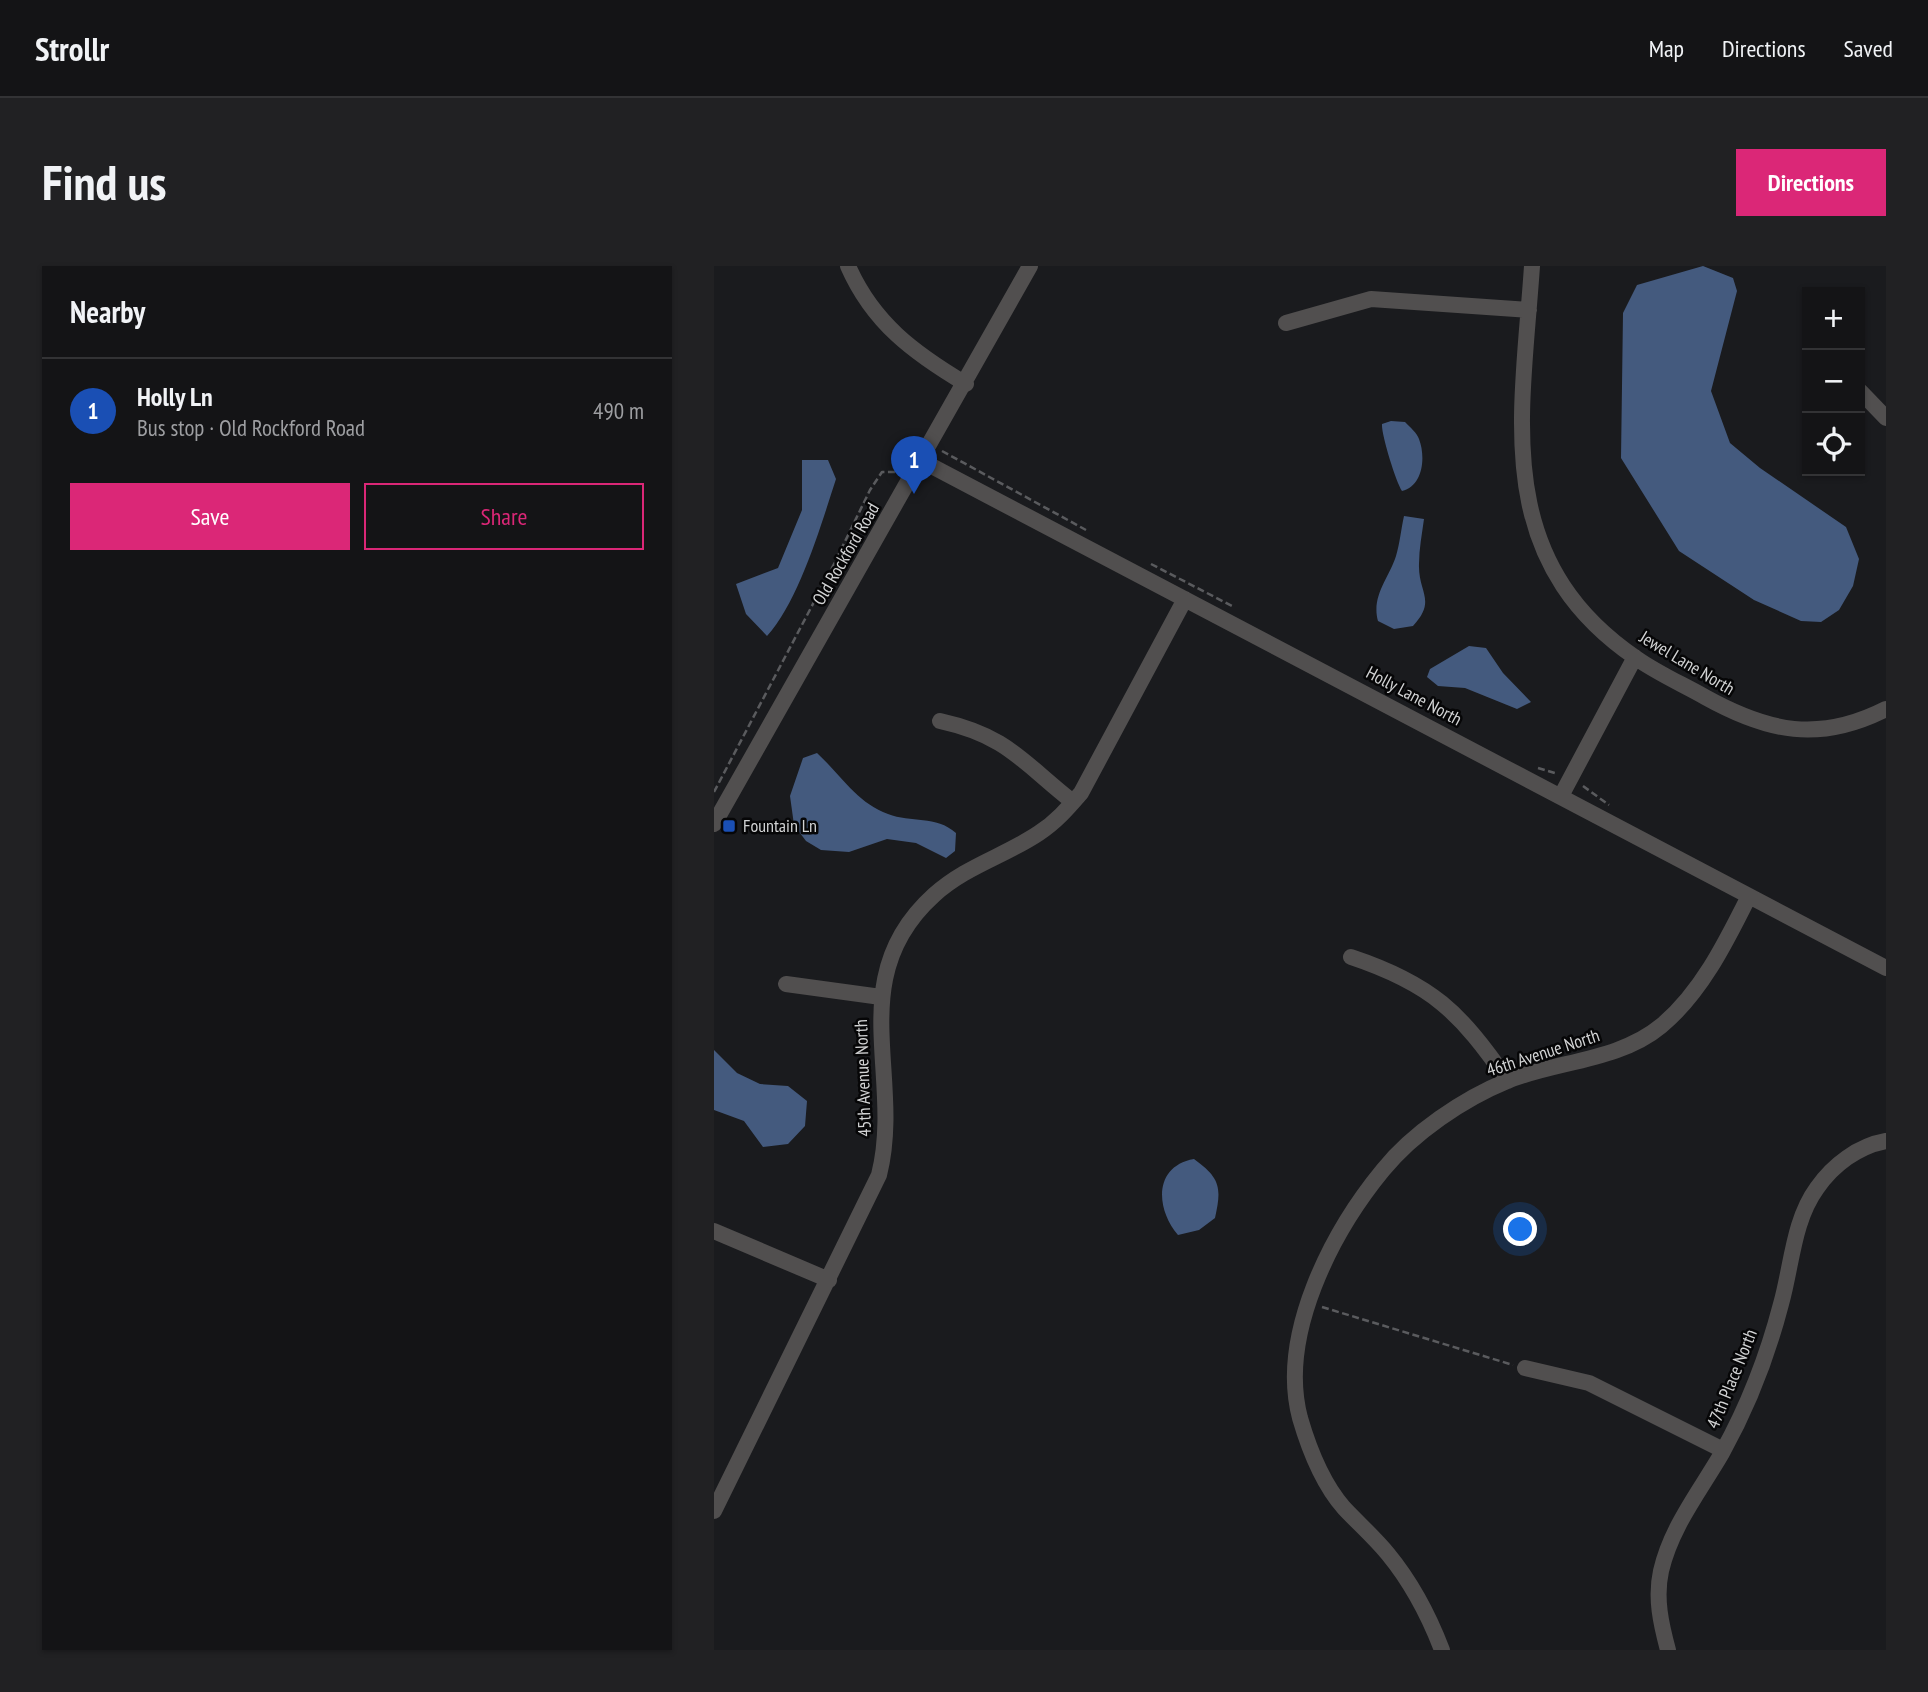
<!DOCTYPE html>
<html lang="en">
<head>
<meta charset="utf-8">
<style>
	:root { --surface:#141416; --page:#212123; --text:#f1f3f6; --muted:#9d9ea1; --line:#333335; --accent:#db2777 }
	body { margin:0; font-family:"PT Sans Narrow",sans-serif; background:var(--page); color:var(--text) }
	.controls { position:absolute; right:21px; top:21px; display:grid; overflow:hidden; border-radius:0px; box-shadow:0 2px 5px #0004 }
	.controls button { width:63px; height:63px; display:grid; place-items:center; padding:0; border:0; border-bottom:2px solid var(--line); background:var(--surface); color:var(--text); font:35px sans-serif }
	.you { position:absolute; left:807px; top:964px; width:24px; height:24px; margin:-18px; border:5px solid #fff; border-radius:50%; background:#1a73e8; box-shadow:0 0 0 10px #1a73e833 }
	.badge { display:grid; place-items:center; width:46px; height:46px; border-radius:50%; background:var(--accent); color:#fff; font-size:23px; font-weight:700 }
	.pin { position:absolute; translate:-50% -58px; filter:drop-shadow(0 2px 4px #0008) }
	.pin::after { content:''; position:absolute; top:37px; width:24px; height:21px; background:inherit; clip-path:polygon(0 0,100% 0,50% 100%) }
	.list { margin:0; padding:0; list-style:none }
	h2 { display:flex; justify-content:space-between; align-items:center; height:91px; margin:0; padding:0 28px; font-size:30px }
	h2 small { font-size:23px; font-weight:400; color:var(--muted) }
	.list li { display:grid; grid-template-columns:46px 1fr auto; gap:21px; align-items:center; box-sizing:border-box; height:105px; padding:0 28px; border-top:2px solid var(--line) }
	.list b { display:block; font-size:26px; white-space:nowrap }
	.list p { margin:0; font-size:23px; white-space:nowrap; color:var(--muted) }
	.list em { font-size:23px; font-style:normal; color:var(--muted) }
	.actions { display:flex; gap:14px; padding:21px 28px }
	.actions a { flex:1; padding:16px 0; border:2px solid var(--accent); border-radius:0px; text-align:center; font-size:24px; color:var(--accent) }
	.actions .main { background:var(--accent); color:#fff }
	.icon { flex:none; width:38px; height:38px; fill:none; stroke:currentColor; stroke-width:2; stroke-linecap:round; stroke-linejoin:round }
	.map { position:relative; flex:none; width:1172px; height:1384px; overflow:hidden; border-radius:0px }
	header { display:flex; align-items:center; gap:42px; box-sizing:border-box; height:98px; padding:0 35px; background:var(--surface); border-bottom:2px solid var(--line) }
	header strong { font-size:33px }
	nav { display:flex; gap:38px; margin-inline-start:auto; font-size:24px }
	.intro { display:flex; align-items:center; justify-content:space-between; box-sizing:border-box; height:168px; padding:0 42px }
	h1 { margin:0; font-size:49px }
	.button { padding:18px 32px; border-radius:0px; background:var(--accent); color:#fff; font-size:24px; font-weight:700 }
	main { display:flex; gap:42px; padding:0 42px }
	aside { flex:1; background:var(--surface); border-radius:0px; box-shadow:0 2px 5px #0004 }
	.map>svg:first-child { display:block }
</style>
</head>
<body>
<header>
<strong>Strollr</strong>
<nav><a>Map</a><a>Directions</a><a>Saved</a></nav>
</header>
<div class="intro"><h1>Find us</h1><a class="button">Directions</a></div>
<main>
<aside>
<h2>Nearby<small></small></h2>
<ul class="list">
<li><span class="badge" style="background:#1a4fb4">1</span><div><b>Holly Ln</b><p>Bus stop · Old Rockford Road</p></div><em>490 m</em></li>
</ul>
<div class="actions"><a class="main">Save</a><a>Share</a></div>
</aside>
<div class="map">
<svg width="1172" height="1384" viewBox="0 0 1172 1384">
	<rect width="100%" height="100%" fill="#1a1b1e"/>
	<path fill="#445a7e" d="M989,0L1019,12L1023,25L997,125L1016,177L1046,202L1132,261L1145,293L1139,320L1125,344L1107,356L1087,355L1040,334L965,285L907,192L909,47L923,19Z
		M677,155L691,156C696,161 703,167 705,173C712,191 709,220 688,225C682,216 667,168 668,158Z
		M88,194H114L122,213C107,259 85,335 53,370L32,348L22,318L64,302L88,244Z
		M690,250L710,253C708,268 705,283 705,298C704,327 723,334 699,360L680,363L664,355C657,330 675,312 682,290C686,277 687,263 690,250Z
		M755,380L772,382L789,407L817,436L803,443L751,422L724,420L713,411L716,403Z
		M103,487C126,508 143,537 174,548C197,557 222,549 242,567L241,585L232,592L202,577L173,573L135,586L107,584L92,575L80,559L76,530L89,492Z
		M0,784L23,807L46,818L74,820L93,835L91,860L74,878L49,881L30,855L0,844Z
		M480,893C506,912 508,921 501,952L485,964L464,969C441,942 440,900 480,893Z"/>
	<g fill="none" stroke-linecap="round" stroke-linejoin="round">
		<path stroke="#5a5b5e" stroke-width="2.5" stroke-dasharray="7 3.5" stroke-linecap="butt" d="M228,185L372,264
			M437,298L518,340
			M824,502L844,508
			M869,520L895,539
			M0,526L120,298L156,224L168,206H185
			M608,1041L799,1099"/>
		<path stroke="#514f4f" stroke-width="16" d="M134,0C159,57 200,87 252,118
			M818,0C808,150 776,292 922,392C943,407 968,418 991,431C1054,466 1105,477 1172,443
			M572,57L657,33L815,44
			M1146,125L1172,152
			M208,195L1172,702
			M226,455C294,470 308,496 359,536
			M847,530L921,391
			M0,558L316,0
			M637,691C718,718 746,746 794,815
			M72,718L167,731
			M0,965L115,1014
			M811,1102L875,1117L1009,1184
			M0,1245L165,909C190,810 128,712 220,629C252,600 291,590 325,567C342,556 354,542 367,527L471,333
			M728,1384C715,1350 697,1316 674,1288C660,1271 644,1257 630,1242C608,1217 595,1183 586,1152C564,1069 618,966 669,904C699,867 749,833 793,815C842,795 905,795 947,760C987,727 1012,676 1035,630
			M954,1384C947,1358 941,1332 947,1305C957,1261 986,1225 1008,1187C1033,1142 1054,1088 1067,1038C1078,999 1079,955 1103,922C1119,899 1144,880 1172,875"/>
	</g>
	<rect fill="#1a4fb4" stroke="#060607" stroke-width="2.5" x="8" y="553" width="14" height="14" rx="3.5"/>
	<g text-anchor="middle" stroke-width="5" stroke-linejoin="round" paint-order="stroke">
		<g font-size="18" fill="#d2d3d4" stroke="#060607">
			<text transform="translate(132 288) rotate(-60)" y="6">Old Rockford Road</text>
			<text transform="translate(973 397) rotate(31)" y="6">Jewel Lane North</text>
			<text transform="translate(700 430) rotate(28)" y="6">Holly Lane North</text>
			<text transform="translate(829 787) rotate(-18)" y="6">46th Avenue North</text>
			<text transform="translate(149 812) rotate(-92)" y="6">45th Avenue North</text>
			<text transform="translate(1018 1113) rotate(-68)" y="6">47th Place North</text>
		</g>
		<g font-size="18" fill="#d2d3d4" stroke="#060607" text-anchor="start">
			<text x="29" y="566">Fountain Ln</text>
		</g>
	</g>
</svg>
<div class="controls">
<button>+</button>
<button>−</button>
<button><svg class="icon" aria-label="locate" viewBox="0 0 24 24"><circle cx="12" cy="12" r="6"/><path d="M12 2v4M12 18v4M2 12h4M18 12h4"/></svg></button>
</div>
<div class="you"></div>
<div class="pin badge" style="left:200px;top:228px;background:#1a4fb4">1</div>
</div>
</main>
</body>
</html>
